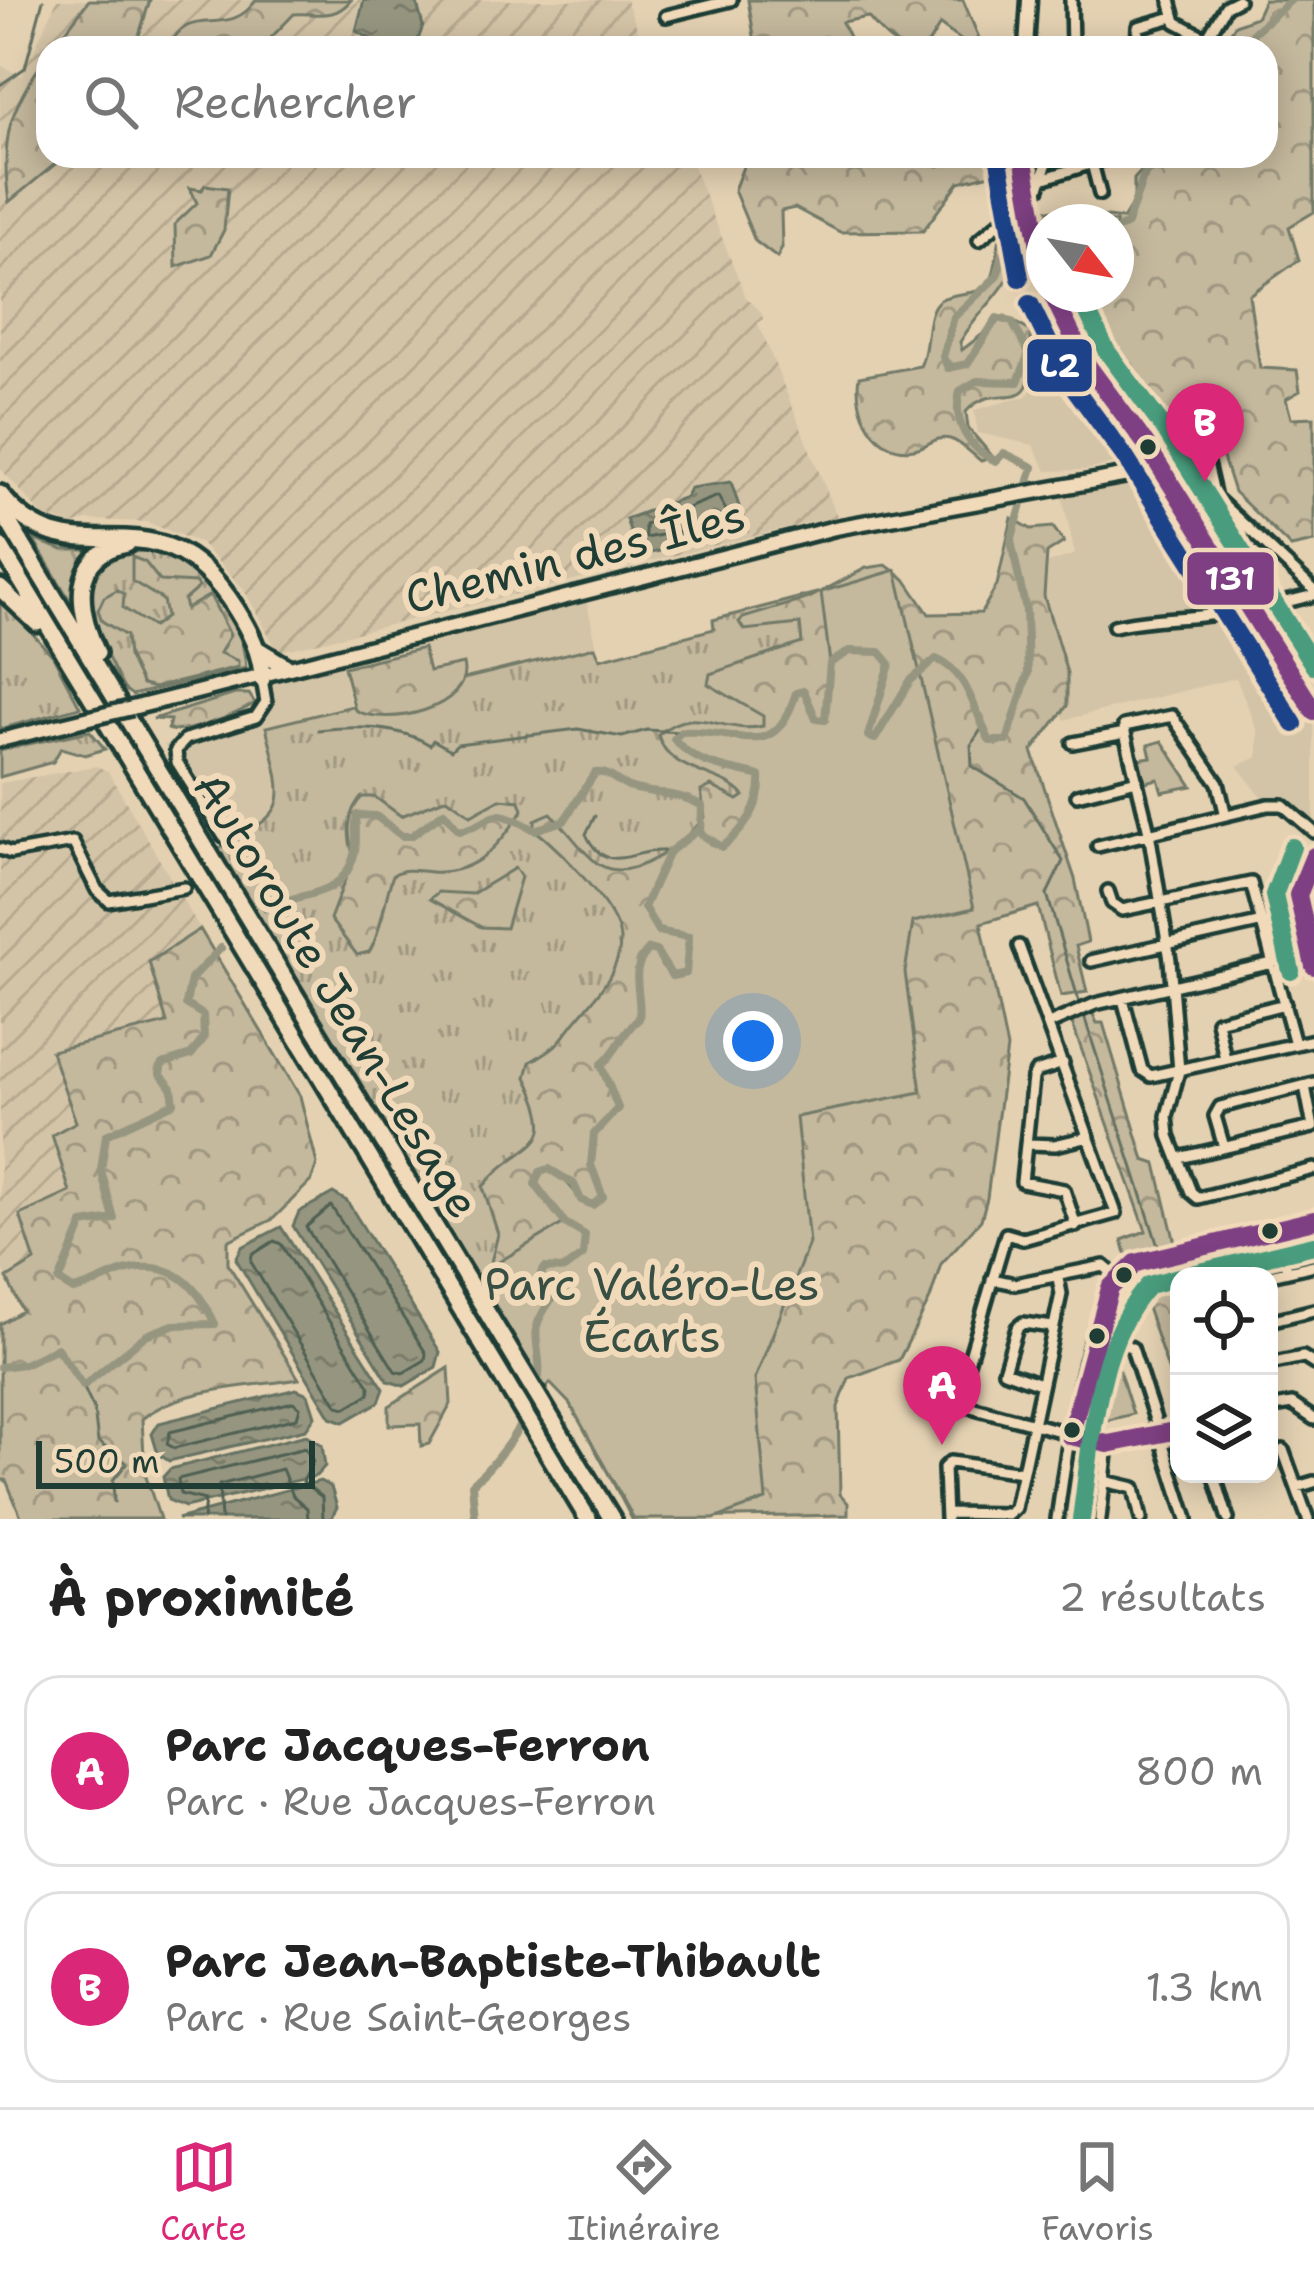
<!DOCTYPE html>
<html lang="fr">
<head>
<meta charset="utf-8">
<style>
	:root { --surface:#fff; --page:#f2f2f2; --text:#222; --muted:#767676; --line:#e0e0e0; --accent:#db2777 }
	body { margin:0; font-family:"Shantell Sans",sans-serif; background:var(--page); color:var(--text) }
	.controls { position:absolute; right:36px; bottom:36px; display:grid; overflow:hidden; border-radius:24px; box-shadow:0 6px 30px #0003 }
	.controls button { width:108px; height:108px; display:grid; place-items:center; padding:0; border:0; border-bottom:3px solid var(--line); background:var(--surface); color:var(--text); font:60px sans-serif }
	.compass { position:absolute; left:1026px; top:204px; width:108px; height:108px; border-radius:50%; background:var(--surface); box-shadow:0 6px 30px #0003; rotate:121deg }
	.scale { position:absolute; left:36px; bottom:30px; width:279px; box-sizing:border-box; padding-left:12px; border:6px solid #1f3d34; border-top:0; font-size:33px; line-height:42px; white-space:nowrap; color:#1f3d34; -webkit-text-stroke:9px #f1daba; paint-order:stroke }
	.you { position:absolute; left:753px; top:1041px; width:42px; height:42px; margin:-30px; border:9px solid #fff; border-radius:50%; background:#1a73e8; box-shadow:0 0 0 18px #1a73e833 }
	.badge { display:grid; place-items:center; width:78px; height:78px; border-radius:50%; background:var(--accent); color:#fff; font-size:39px; font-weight:700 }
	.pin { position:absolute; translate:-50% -99px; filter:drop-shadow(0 3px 6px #0008) }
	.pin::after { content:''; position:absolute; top:63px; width:42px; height:36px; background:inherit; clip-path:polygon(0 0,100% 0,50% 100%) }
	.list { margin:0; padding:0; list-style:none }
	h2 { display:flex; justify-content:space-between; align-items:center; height:156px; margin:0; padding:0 48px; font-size:51px }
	h2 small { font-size:39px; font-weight:400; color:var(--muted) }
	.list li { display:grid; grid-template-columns:78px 1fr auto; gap:36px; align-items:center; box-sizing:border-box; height:192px; margin:0 24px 24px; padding:0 24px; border:3px solid var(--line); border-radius:36px }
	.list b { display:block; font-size:45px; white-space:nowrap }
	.list p { margin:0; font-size:39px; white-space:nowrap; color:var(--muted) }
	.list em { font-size:39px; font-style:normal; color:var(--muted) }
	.icon { flex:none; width:66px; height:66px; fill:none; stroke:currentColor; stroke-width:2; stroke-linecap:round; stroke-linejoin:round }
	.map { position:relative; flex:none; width:1314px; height:1519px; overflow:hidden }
	.search { position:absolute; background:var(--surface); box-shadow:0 6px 30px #0003; left:36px; right:36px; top:36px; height:132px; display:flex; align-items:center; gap:30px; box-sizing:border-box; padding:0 42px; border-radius:36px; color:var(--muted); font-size:45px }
	.sheet { height:588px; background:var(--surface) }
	nav { display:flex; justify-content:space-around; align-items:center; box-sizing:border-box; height:168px; border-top:3px solid var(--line); background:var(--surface); font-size:33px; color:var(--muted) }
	nav a { display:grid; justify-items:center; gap:6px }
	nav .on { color:var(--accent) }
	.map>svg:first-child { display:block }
</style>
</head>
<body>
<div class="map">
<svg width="1314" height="1519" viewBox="0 0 1314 1519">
	<defs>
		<pattern id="industrial-furrows" width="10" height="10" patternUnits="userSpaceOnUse" patternTransform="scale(3)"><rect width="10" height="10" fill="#d4c4a7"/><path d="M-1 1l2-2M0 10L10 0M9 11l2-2" fill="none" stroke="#b6a990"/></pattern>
		<pattern id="grass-tufts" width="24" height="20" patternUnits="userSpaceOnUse" patternTransform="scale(3)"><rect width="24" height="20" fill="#c4b89d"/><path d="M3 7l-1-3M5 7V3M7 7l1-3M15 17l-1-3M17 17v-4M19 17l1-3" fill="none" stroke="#9f9781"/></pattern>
		<pattern id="forest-crowns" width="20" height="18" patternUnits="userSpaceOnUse" patternTransform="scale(3)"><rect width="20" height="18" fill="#c4b89d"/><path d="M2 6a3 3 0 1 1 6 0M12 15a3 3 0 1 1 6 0" fill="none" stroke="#9f9781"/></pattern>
		<pattern id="water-ripples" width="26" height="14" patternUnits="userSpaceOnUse" patternTransform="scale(3)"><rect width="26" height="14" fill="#969680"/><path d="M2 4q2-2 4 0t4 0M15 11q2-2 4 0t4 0" fill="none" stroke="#7a7c6a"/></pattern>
	</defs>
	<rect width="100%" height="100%" fill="#e4d1b2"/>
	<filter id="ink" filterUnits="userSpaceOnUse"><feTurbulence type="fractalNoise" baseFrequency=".00833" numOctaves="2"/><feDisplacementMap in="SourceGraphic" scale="24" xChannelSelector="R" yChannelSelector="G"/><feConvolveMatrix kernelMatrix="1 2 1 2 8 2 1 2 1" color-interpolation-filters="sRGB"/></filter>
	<g filter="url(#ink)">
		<path fill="#d4c4a7" d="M1053,313L1083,370L1140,458L1086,470L1047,471L1033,445L978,433L974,410L1026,396L1043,377L1042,358L1028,323Z
			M1154,475L1314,707V837L1283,807L1264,800L1237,766L1258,757V732L1236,678L1064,720L1037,567L1075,554L1062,496Z
			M586,598L597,647L433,687L421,641Z
			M342,659L351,706L267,727L283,791L280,806L272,817L225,846L164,745L263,716L256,683Z"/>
		<path fill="url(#industrial-furrows)" d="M57,0H626L645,48H48V156H689L746,297L761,312L763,319L758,323L837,516L278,652L243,588L200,543L146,522L87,520L73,525L43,516L0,468V65L22,76Z
			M96,766L108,771L200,929L149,962L168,1023L51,1051L77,1122L52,1136L70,1193L21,1215L35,1261L7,1278L0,1263V783Z"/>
		<path fill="url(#grass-tufts)" stroke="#727a68" stroke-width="3" d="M33,539L63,550H90L76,570L71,602Z
			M146,551C201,561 242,613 246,668L132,695L124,689C98,639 49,554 146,551Z
			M821,592L830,663L760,776L565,1223L467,1281L210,854C288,808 289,817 266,727L595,647L600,659L714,629L713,620Z
			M0,598L53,656L80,707L0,729Z
			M90,731L105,749L85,755L61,748L53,762L0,777V750Z"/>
		<path fill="url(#forest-crowns)" stroke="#727a68" stroke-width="3" d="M89,0H150L135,48H53Z
			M256,0H351C334,21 316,12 294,14L261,48H169C188,0 228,42 256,0Z
			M748,0H963L979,38L966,44L940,25L928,44C899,55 885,37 868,17L842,22L854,48H732L755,42Z
			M1264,0H1314V212L1289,227L1299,260L1249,295L1260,368L1297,370L1300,391L1286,399L1291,418L1314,417V542L1291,547L1234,492L1217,439L1156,451L1152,445L1162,426C1118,414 1076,335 1059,294H1116V222H1044V227L1033,208L1123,219L1134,201V179L1155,156H1266V48H1221L1235,25L1256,17Z
			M48,55V156H65L9,202C0,138 9,108 48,55Z
			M738,156H902L939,166L964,156H1018V167L959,182L923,231L840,232L795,208L781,211L782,248L777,258L755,241L734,190L746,159Z
			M205,185L228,188L224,230L211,255L176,267L175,224L197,203L190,188L202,190Z
			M1008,220L1019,226C1020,289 988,295 960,342L962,350L1005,317L1030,331C1040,433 999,373 966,412L968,428L993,457L981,461C971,453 961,442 950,439C935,435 928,447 914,449C875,456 853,409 859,377L920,366C930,349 924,310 940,300C956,291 974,296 989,286C1000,263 994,241 1008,220Z
			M1012,518L1031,529L1053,527L1064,542L1047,553L1044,596L1067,673V706L1032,751L1075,879L1088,942L1076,946L1087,992L1061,996L1038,906L981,923L1007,1048L987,1198L981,1220L941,1264L930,1299L899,1360L849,1378L838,1407L840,1494L848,1503V1515L632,1519L582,1423L488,1274L498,1234L483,1187C521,1137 566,1156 526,1077L530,1062C567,1041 558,1040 583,1012C600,992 621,968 620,939C618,908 558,848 535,830V820L551,813C566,828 581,851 597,863C630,887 686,841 705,817L701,791L711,786L738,800L744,796C722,770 669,775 658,735C695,701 723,736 763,726V716L708,684L710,674L802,643L800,624L744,630L739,622L743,618L809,598L866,568L886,565L905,579L929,614L981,613L997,585Z
			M132,557L145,562L160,581L196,583L199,587L184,600L186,609L210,595L230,635L220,653L238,661V667L155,688L142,685L128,656L126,636L102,621L98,610L104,597L117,590L124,594L123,608L153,627L166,617L163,600L132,581Z
			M423,648L429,671L463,664C474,708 386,728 355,710L344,667Z
			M235,694H249L255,703C238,714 185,736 168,729L170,720L153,719Z
			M362,797H375L401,816L447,798L471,815L500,799L520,801L523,810C499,845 477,875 431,872C416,871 405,867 393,875C386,893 380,936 369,952L357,955L330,919L354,856C347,838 346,811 362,797Z
			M515,868L521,877L506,928L481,927L430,899L438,892L472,894Z
			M200,929L300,1096L317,1164L311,1181L273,1219L228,1241V1264L299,1379C252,1387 180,1387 142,1419L145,1474L160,1519H22L6,1480H0V1324L22,1311L7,1278L35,1261L20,1215L70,1192L52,1135L76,1122L51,1051L167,1023L149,962Z
			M1092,1012L1097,1023H1103L1144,1160L1156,1164L1176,1247L1129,1263L1122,1240L1146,1231L1071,1020Z
			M1185,1263L1190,1276H1179V1402L1138,1281Z
			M449,1368L451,1404L429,1444L421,1446L420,1424L389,1425V1406Z"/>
		<path fill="#c4b89d" stroke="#727a68" stroke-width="3" d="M896,570L974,908L913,922L905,972L921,1092L796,1117L809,1243L755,1379L766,1500L714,1519H634L570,1404L550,1383L539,1399L467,1281L564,1223L535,1184L540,1172L549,1169C571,1179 572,1197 593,1205L603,1197L591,1165L594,1134L617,1108L601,1065C619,1051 622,1031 639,1018L637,965L649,949L662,956L661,965L672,975L686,972L689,937L658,931L644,907L669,852L701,828L711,844L722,847C744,831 763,804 759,776C726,767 698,767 674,739L681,732C739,727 773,767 796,693L804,691L816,719L825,720L830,663L821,592Z
			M1162,741L1192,786L1162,792L1158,779L1137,784L1132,760L1151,757L1148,745Z
			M1119,1370L1133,1414L1109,1420L1076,1412L1080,1397L1101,1403L1110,1372Z"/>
		<path fill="url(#water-ripples)" stroke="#667262" stroke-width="3" d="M364,0H416L423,26L415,48H374L371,39L356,31Z
			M731,482L747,531L638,556L626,519L686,497L690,488Z
			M333,1193L347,1201L440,1352L436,1367L404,1386L388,1381L293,1226L299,1212Z
			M281,1227L384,1389L379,1402L344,1422L331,1417L236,1259L242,1247Z
			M296,1389L308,1394L315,1416L306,1429L169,1461L158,1454L152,1434L159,1423Z
			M306,1435L322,1445L325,1466L316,1476L185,1507L168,1500L163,1477L170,1469Z
			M320,1481L331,1487L337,1507L331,1519H177Z"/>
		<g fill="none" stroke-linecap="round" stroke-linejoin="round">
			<path stroke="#4f6152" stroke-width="3" d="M718,496L729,516L727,523L645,538V525Z
				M331,1206L426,1353L425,1360L403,1373L395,1371L306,1227Z
				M274,1241L281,1244L370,1387L369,1394L346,1408L338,1406L251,1262L252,1255Z
				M293,1402L300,1407L297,1418L174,1448L167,1444L170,1432Z
				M203,1519L205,1500L180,1494L178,1479L305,1448L313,1461L303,1482L322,1497L323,1519
				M221,1519L219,1485L282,1469L293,1496L307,1508L308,1519"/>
			<path stroke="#667262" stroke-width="3" d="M0,85L25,68L43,0
				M982,728L971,745L972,766L1024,798L1063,861L1047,894L1080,1005
				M318,730C354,726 398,725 430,745L433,740L451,750L457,744L578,729L622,737L647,730L681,732
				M595,816L586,834C607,880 636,845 669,852
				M1083,1013L1158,1246L1170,1245
				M1175,1260L1181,1276
				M83,1386L94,1410L98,1442L127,1463L113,1480L114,1502"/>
			<path stroke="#969680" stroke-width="8" d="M1246,48L1254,32L1291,0
				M1116,230L1127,224L1145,172L1185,156
				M266,908C298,891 342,901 354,855C358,842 354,829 357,815L376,816L402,836H411L444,812L459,830C500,823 482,800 535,830L564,821L595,773C612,771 616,784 632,788C656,795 679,792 702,806L701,834L722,847C744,831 762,805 760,776C726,767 698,767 674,739L681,732C739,727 773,767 796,693L804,691L816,719L825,720L830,663L850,651L880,652L890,664L868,736L875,739L910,681L936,659C969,672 974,712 990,741H1007L1028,673L1026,611L1011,541L1033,467L1004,453L996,461C968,449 952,421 960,391L977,381L1018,382L1029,353L1012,322L997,318L967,364L948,368L943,357L954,317L997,276L1014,222L1042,215L1063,222
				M0,1367L24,1364L57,1348L83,1386L146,1335L173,1325L215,1324C196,1282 169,1256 118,1273C102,1279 89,1287 73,1290L59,1281L83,1224L114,1219L101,1170L106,1135L174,1103L172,1088L160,1074L162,1064L191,1055L204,1038L203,1015L186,1004L191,979L221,948
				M475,1519L472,1484C500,1460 544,1402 539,1361C536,1331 531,1328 551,1300L536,1282L545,1268L564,1269L583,1255L585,1235L565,1223L535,1184L540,1172L549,1169L574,1184L581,1200L593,1205L603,1197L591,1165L594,1134L618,1108L601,1065C619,1051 622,1031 639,1019C643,992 627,972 649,949L656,951L672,976L686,973L689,937L658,931L644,907L669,852L701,828"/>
			<g stroke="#1f3d34" stroke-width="18">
				<path id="minor" d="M1071,0L1072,48
					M1170,0L1176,22L1206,38
					M666,16L731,0
					M1137,48L1138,27L1173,17
					M1201,48L1226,6L1238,0
					M1093,167L1100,194
					M1042,179L1115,156
					M1026,192L1039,188L1049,156
					M979,240L1027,199
					M1206,459L1214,493
					M1157,463L1195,453L1206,459
					M1161,469L1177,467L1192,476L1314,590
					M1249,611L1314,595
					M1114,626C1160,615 1203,621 1247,607
					M1275,653L1314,643
					M1125,733L1149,832L1170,960L1179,1071L1167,1116L1169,1136L1191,1192L1198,1198L1314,1169
					M1125,733L1124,726L1172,716L1218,783L1225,812
					M1073,743L1125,733
					M1077,795L1137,780
					M224,837L177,762L176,750L186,739L256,717L266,702L262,679
					M1098,846L1268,805H1283L1314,832
					M0,849L11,853L73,842L97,890L109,901L184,888
					M1314,856L1298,895L1314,966
					M1108,891L1112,903L1122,910L1251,883L1295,1044
					M1019,946L1116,1213L1023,1239L1006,1234L956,1403L1108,1444L1179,1430
					M1091,961L1263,922
					M1123,999L1142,1070L1151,1076L1314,1040
					M1049,1024L1095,1004L1311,954
					M1225,1059L1217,1021L1285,1004
					M1063,1063L1036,1072L1033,1078L1022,1182L1064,1190L1076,1226
					M1305,1086L1313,1127
					M1029,1144L1055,1145L1089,1137
					M1224,1147L1215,1116L1220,1107L1314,1083
					M1179,1158L1313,1127
					M1276,1229L1287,1270
					M1266,1276L1314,1265
					M992,1279L1015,1284L1104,1266L1118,1278
					M1269,1321L1314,1310
					M1097,1331L1132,1348L1187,1519
					M1269,1364L1303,1357L1314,1364
					M1040,1384L1004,1371L1017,1328L1023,1323L1053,1327
					M1269,1408L1292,1404L1314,1419
					M1283,1450L1308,1519
					M1214,1474L1228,1519
					M1104,1481L1134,1488L1141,1519
					M1297,1487L1314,1482
					M946,1513L1009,1514L1015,1508L1061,1294L1058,1278
					M946,1519L944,1468L950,1462L1022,1472
					M1057,1519C1067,1454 1082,1302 1136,1263L1314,1220
					M1100,1519L1108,1444"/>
			</g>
			<g stroke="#1f3d34" stroke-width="21">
				<path id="major" d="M1026,48L1029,0
					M1023,156L1044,274
					M1052,294L1085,362L1314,711
					M1224,613L1233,589
					M173,698L835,528L1161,469
					M132,708L180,696
					M0,740L90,718"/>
			</g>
			<g stroke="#1f3d34" stroke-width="24">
				<path id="highway" d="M0,494C75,590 154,479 236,609C249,630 262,654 262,679
					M0,508L612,1519
					M0,546L588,1519
					M0,588L37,623
					M257,649L285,666
					M97,653C78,611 68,554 127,544"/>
			</g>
			<use href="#minor" stroke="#f1daba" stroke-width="9"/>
			<use href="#major" stroke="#f1daba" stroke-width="12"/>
			<use href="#highway" stroke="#f1daba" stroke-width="15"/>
			<g stroke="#1f3d34" stroke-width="21" stroke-linecap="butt">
				<path id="major-bridge" d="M90,718L132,708"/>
			</g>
			<use href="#major-bridge" stroke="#f1daba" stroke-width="12"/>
			<g stroke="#f1daba" stroke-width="27">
				<path id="bus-1" d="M1023,156L1044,274
					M1052,294L1085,362L1145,443L1314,711
					M1314,856L1298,895L1314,966
					M1070,1436L1110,1288L1136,1263L1314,1220
					M1070,1436L1108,1444L1179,1430"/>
			</g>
			<g stroke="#f1daba" stroke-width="27">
				<path id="bus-2" d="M999,160L1020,278
					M1030,304L1064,374L1125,457L1294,724"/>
			</g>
			<g stroke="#f1daba" stroke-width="27">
				<path id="bus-3" d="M1079,294L1106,350L1165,430L1314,666"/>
			</g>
			<g stroke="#f1daba" stroke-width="27">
				<path id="bus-4" d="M1291,971L1274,895L1292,847
					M1184,1276L1314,1245
					M1081,1519C1092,1445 1095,1342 1149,1285L1179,1277"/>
			</g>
			<use href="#bus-1" stroke="#7e4082" stroke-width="18"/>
			<use href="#bus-2" stroke="#1e4289" stroke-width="18"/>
			<use href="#bus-3" stroke="#499c7d" stroke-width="18"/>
			<use href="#bus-4" stroke="#499c7d" stroke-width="18"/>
		</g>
	</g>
	<g fill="#1f3d34" stroke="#f1daba" stroke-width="4.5">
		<circle cx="1148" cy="447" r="10"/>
		<circle cx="1270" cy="1231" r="10"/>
		<circle cx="1124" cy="1275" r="10"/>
		<circle cx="1097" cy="1336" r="10"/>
		<circle cx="1072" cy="1430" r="10"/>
	</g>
	<g text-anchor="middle" stroke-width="12" stroke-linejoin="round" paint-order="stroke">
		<g font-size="45" fill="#1f3d34" stroke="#f1daba">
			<text transform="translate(575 556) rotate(-14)" y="16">Chemin des Îles</text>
			<text transform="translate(337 995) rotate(59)" y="16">Autoroute Jean-Lesage</text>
		</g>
		<g font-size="45" fill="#384f44" stroke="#f1daba">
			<text x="652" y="1300">Parc Valéro-Les<tspan x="652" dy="52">Écarts</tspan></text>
		</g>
	</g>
	<g stroke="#f1daba" stroke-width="4.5">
		<rect x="1025" y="337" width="69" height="57" rx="12" fill="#1e4289"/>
		<rect x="1185" y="550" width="91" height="57" rx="12" fill="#7e4082"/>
	</g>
	<g font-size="33" text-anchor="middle" font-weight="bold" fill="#fff">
		<text x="1060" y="377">L2</text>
		<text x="1230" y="590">131</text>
	</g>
</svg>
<div class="controls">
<button><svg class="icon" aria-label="locate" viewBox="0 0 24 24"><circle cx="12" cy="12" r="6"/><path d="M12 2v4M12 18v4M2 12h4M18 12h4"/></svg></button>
<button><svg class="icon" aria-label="layers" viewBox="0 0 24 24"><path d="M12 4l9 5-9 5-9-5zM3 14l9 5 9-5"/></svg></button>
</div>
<svg class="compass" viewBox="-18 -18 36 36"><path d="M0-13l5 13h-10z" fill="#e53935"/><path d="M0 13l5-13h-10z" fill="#767676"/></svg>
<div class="scale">500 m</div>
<div class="you"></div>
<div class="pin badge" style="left:942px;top:1445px">A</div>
<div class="pin badge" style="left:1205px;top:482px">B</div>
<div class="search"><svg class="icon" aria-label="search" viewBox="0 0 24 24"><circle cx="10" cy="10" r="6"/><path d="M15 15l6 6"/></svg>Rechercher</div>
</div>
<section class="sheet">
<h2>À proximité<small>2 résultats</small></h2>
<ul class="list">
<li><span class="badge">A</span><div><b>Parc Jacques-Ferron</b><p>Parc · Rue Jacques-Ferron</p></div><em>800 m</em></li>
<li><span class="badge">B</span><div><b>Parc Jean-Baptiste-Thibault</b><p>Parc · Rue Saint-Georges</p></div><em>1.3 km</em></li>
</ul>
</section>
<nav>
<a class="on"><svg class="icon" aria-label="map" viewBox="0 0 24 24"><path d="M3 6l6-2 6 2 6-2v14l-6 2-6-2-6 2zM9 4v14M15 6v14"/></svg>Carte</a>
<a><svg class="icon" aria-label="directions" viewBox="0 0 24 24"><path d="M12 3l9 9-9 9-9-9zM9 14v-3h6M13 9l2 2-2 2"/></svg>Itinéraire</a>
<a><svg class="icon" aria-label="saved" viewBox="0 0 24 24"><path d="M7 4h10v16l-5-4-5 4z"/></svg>Favoris</a>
</nav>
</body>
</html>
